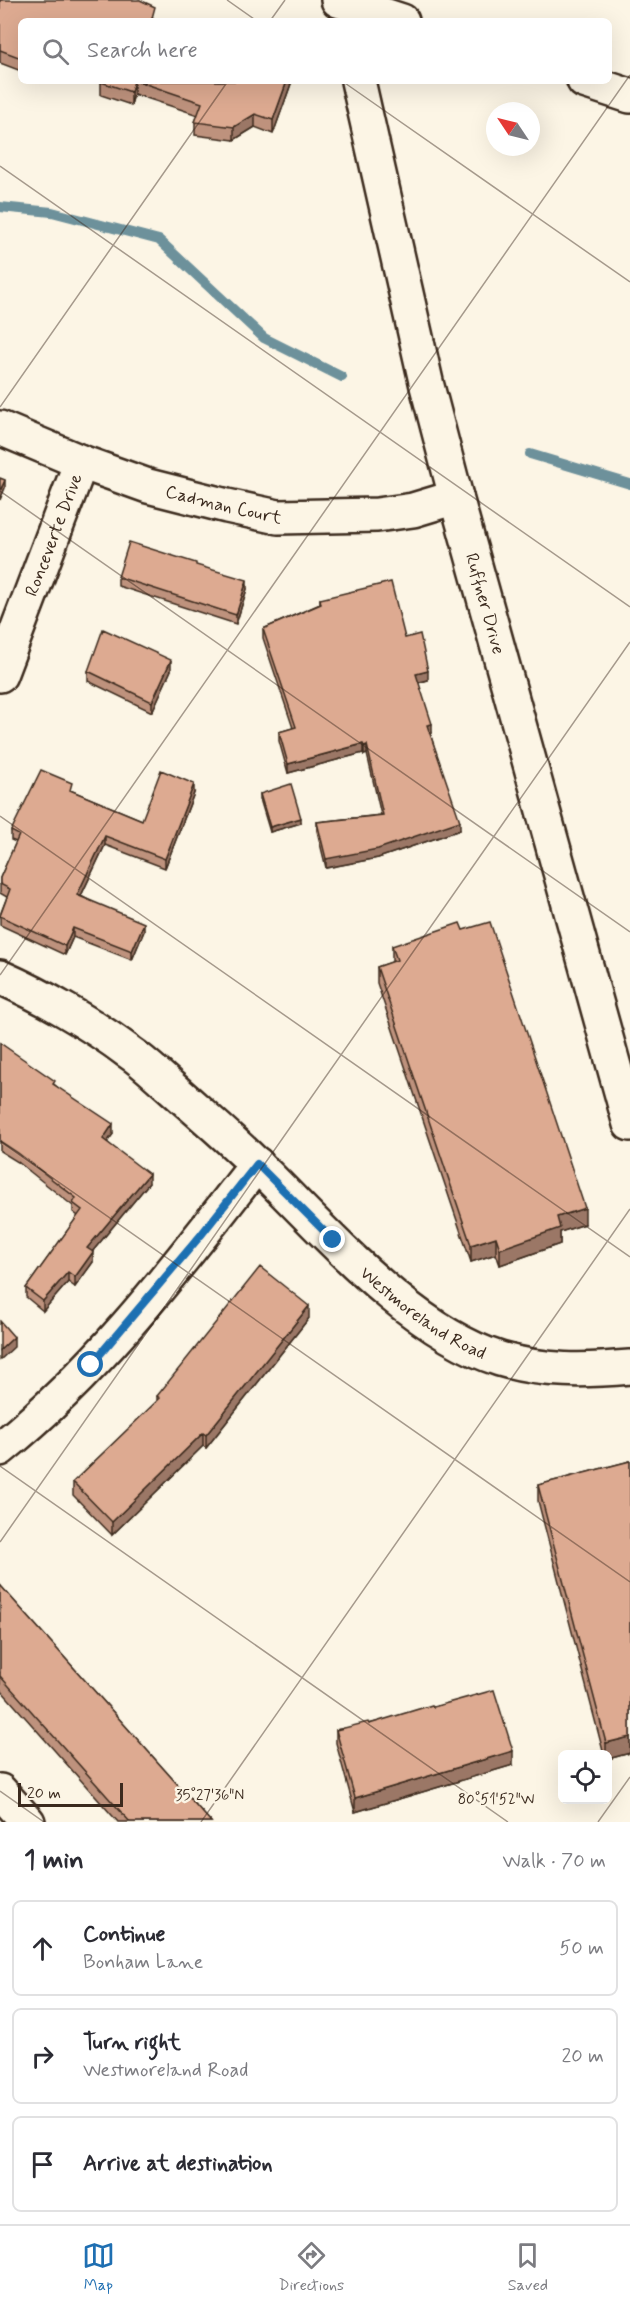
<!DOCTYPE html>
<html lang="en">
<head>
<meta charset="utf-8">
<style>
	:root { --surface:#fff; --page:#f2f2f3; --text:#2b2b33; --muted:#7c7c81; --line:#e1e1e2; --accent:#1f6fb2 }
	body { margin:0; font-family:Mynerve,sans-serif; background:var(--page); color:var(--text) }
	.controls { position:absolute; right:18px; bottom:18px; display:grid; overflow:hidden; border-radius:9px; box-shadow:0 6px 24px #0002 }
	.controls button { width:54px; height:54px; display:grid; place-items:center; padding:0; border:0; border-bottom:2px solid var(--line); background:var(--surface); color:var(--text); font:30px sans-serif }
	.compass { position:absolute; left:486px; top:102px; width:54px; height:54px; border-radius:50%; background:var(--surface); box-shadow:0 6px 24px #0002; rotate:305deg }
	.scale { position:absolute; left:18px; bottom:15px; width:105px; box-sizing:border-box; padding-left:6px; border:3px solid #3b2a1e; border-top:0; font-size:16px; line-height:21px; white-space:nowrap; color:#3b2a1e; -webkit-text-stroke:4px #fcf5e5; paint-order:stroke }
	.stop { position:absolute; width:18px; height:18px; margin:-14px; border:4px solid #1f6fb2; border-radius:50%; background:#fff }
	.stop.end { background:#1f6fb2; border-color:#fff; box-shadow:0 2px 6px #0008 }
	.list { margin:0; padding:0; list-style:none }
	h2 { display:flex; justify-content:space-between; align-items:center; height:78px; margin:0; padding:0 24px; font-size:26px }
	h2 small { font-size:20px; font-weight:400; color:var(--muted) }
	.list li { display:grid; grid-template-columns:39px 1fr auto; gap:18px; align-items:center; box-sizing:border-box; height:96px; margin:0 12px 12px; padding:0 12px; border:2px solid var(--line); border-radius:9px }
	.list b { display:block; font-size:22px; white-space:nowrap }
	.list p { margin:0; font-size:20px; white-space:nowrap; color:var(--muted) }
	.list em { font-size:20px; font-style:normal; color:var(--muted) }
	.icon { flex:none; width:33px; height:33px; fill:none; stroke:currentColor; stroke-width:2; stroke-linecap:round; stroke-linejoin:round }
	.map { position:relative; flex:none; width:630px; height:1822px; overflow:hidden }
	.search { position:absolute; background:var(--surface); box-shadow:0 6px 24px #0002; left:18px; right:18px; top:18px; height:66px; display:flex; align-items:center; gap:15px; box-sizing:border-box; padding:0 21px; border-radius:9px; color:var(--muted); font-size:22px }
	.sheet { height:402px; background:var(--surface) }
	nav { display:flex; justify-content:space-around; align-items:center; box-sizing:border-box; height:84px; border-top:2px solid var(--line); background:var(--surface); font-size:16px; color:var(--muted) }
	nav a { display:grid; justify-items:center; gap:3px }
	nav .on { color:var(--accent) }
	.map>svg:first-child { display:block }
</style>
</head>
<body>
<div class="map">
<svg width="630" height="1822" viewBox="0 0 630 1822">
	<rect width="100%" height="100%" fill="#fcf5e5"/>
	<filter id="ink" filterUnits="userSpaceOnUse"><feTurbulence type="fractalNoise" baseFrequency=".0167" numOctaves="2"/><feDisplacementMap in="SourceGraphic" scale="12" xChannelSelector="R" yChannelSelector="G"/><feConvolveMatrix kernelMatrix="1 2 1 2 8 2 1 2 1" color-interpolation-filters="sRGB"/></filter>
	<g filter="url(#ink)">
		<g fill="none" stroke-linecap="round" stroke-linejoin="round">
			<path stroke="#6d919b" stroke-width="10" d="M0,207L52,212L159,240L264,338L342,377
				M530,454L630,484"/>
			<g stroke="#3b2a1e" stroke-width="38">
				<g id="minor">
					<path d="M338,0L402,21"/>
					<path id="s1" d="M358,81L427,386L456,497L630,1124"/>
					<path d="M584,81L630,96"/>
					<path id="s2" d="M0,428L81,462L148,486L227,506L278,517L377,515L413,510L456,497"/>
					<path id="s3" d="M0,675L81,462"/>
					<path id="s4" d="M0,977C43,996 92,1024 129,1052C144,1062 157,1075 171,1087C200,1113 230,1138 258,1166C325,1231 410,1331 500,1359C544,1372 585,1371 630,1367"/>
					<path d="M0,1449C100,1369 178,1265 257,1164"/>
					<path d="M0,1791L28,1822"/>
				</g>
			</g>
			<use href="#minor" stroke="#fcf5e5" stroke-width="33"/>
		</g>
		<path fill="#be927d" stroke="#3b2a1e" stroke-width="1.5" d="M0,0L155,19L21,21V71L0,63Z
			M101,81H292L273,134L255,127L234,140L195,135V122L198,115L134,94L131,105L101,95Z
			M118,577L247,589L236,624L118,586Z
			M320,599L405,638L428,680L418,683L432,733H430L460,830L378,858L326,868L317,831V822L381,815L367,754L364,755L363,753L288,773L279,741V732L293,728L263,638V629L320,604Z
			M171,670L152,712L88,681V671Z
			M72,791L142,820L194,793L165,868L105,845L81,896L144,931L132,960L73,937L65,955L0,925V915L7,897L0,893V878L16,842L11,840V831Z
			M260,794L301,823L270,832L260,799Z
			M392,946L585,1224L560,1232V1244L500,1265L496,1254L471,1262L377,983V967L392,962Z
			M0,1043L55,1085L113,1134L107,1142L149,1183L92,1252L93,1262L75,1287L68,1282L43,1311L26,1297V1288L78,1216L73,1212V1206L18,1162L0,1151Z
			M309,1318L206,1448L203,1446L112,1535L73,1495V1482L157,1402V1396Z
			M630,1461V1753L608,1759V1755H604L538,1501V1485Z
			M0,1585L211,1822H118L0,1689Z
			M433,1707L513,1765L355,1812L336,1743V1730L369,1724Z"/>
		<path fill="#9b7766" stroke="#3b2a1e" stroke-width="1.5" d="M134,81V94L131,105V92Z
			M287,81H292L273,134V120Z
			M255,114V127L234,140V127Z
			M5,480V488L0,500V491Z
			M247,580V589L236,624V615Z
			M171,660V670L152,712V702Z
			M428,671V680L416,683V674Z
			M432,724V733L427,734V725Z
			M363,744V753L288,773V764Z
			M367,745V754L364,755V746Z
			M194,784V793L165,868V859Z
			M301,818V823L270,832V827Z
			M460,821V830L378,858L326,868V859Z
			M105,836V845L77,904V895Z
			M144,923V931L132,960V951Z
			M73,928V937L65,955V946Z
			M113,1124V1134L103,1148V1139Z
			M149,1174V1183L87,1258V1248Z
			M585,1208V1224L560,1232V1244L500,1265V1249L557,1217Z
			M496,1237V1254L471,1262V1245Z
			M93,1252V1262L75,1287V1277Z
			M68,1272V1282L43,1311V1301Z
			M309,1306V1318L206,1448V1435Z
			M14,1337V1347L0,1360V1350Z
			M203,1433V1446L112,1535V1522Z
			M630,1737V1753L608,1759V1755H606V1743Z
			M513,1751V1765L355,1812V1798Z"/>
		<path fill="#ddaa91" stroke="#3b2a1e" stroke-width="1.5" d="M0,0H140L155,7L152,18L162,21H21V58L0,50Z
			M101,81H134L131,92L101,82Z
			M137,81H287L273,120L255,114L234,127L195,122L202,103Z
			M0,478L5,480L0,491Z
			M129,542L196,563V565L247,580L236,615L118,577Z
			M391,582L405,638L420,634L428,671L416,674L432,724L427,725L460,821L378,849L326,859L317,822L383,815L367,745L364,746L363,744L288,764L279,732L296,727L263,629L321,604L320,599Z
			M103,629L171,660L152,702L88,671Z
			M41,770L72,783L70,790L142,820L161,770L194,784L165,859L105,836L77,895L144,923L132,951L73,928L65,946L0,916L10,889L0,884V878L19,835L11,831Z
			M291,784L301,818L270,827L260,794Z
			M490,922L585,1208L557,1217L560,1228L500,1249L496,1237L471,1245L377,967L397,960L392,946L460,923L463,930Z
			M0,1043L55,1081L53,1084L113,1124L103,1139L149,1174L87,1248L93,1252L75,1277L68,1272L43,1301L26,1288L82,1210L73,1203L76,1198L18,1153L0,1141Z
			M260,1267L309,1306L206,1435L203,1433L112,1522L73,1482L160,1398L157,1396Z
			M0,1321L14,1337L0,1350Z
			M630,1461V1737L606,1743L538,1485Z
			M0,1585L211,1822H130L0,1676Z
			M494,1690L513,1751L355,1798L336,1730L368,1722L369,1724L432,1705L433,1707Z"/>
	</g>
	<g fill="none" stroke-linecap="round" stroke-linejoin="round" filter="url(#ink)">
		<path stroke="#1f6fb2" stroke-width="8" d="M91,1365L201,1235L257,1164L333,1240"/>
	</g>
	<path fill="none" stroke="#3b2a1e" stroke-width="1.5" stroke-opacity="0.45" d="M227,0L257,21M270,21L285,0M342,81L630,282M0,166L630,607M0,407L228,81M0,491L630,932M0,816L630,1257M0,975L630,75M0,1141L630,1582M0,1466L508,1822M0,1542L630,642M0,1791L44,1822M201,1822L630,1209M598,1822L630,1777"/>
	<g text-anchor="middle" stroke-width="5" stroke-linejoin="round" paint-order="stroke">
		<g font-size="18" fill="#3b2a1e" stroke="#fcf5e5">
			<text dy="6" stroke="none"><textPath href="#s2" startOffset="237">Cadman Court</textPath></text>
			<text dy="6" stroke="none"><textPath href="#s3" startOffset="150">Ronceverte Drive</textPath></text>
			<text dy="6" stroke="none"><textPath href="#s1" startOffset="538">Ruffner Drive</textPath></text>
			<text dy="6" stroke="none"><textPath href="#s4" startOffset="544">Westmoreland Road</textPath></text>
		</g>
	</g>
	<g font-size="15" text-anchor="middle" fill="#3b2a1e" stroke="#fcf5e5" stroke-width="5" stroke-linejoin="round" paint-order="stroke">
		<text x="210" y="1800">35°27'36"N</text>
		<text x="496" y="1804">80°51'52"W</text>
	</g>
</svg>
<div class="controls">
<button><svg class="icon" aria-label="locate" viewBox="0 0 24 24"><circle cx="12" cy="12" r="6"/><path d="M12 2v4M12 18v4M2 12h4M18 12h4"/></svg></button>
</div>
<svg class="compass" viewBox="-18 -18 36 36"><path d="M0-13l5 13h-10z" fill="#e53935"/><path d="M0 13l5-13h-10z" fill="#7c7c81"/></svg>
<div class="scale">20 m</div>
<div class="stop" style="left:91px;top:1365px"></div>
<div class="stop end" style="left:333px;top:1240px"></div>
<div class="search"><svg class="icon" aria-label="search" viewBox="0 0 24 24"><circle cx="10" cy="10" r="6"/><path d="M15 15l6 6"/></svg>Search here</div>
</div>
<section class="sheet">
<h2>1 min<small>Walk · 70 m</small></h2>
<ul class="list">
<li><svg class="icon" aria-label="ahead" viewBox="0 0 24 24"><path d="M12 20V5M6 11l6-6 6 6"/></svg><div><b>Continue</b><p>Bonham Lane</p></div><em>50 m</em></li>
<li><svg class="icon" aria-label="right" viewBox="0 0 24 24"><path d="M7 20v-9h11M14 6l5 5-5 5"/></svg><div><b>Turn right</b><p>Westmoreland Road</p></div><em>20 m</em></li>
<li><svg class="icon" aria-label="arrive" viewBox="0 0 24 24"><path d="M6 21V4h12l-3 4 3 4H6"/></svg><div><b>Arrive at destination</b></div></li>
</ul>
</section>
<nav>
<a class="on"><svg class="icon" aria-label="map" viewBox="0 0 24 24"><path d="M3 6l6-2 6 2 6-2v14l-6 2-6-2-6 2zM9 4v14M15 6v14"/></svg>Map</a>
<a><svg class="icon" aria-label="directions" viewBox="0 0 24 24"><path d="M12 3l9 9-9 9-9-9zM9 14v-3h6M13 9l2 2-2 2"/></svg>Directions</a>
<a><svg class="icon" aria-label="saved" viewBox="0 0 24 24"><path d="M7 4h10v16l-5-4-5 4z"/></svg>Saved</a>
</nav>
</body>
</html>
